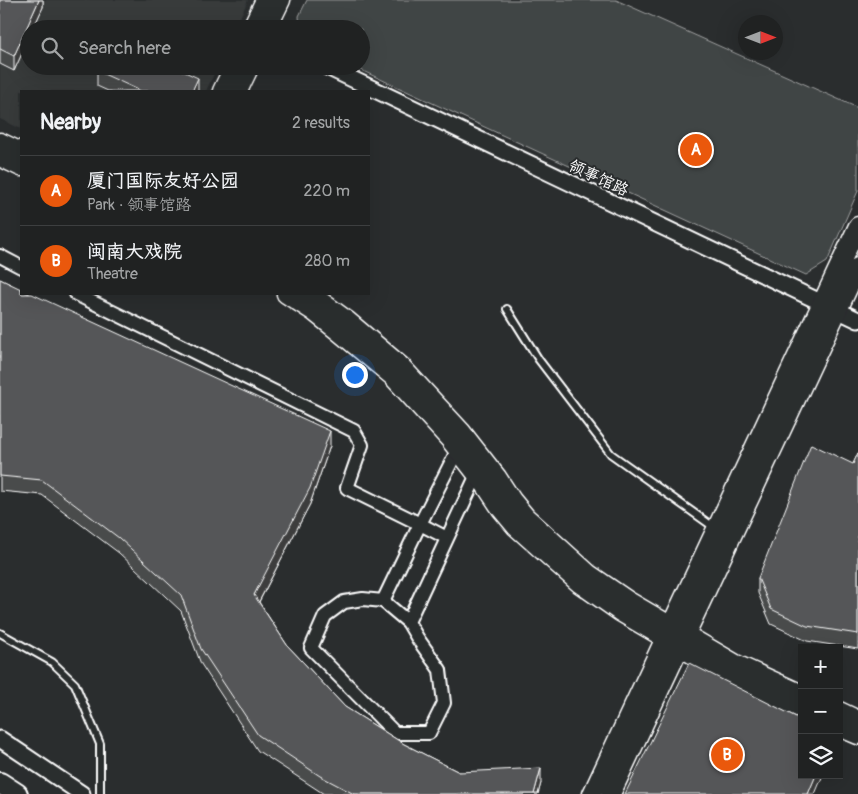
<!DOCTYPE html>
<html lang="en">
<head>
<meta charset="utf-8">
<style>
	:root { --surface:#202222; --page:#2d2f2f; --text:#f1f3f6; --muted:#a2a4a5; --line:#3d3f40; --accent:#ea580c }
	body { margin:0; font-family:Pangolin,"LXGW WenKai TC",sans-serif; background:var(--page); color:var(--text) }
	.controls { position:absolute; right:15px; bottom:15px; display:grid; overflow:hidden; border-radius:0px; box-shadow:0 5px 20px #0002 }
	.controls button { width:45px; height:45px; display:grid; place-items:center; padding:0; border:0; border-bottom:1px solid var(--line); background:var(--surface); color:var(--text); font:25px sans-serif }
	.compass { position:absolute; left:738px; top:15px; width:45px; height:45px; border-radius:50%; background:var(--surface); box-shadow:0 5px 20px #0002; rotate:90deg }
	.you { position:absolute; left:354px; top:374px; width:18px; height:18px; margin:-12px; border:4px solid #fff; border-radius:50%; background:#1a73e8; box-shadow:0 0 0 8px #1a73e833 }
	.badge { display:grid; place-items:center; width:32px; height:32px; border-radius:50%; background:var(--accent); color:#fff; font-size:16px; font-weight:700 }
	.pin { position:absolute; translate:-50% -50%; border:2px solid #fff; box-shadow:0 1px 5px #0006 }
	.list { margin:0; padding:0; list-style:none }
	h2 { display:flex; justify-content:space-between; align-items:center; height:65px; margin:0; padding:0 20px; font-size:21px }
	h2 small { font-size:16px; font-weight:400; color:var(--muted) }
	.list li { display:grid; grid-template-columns:32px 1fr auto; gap:15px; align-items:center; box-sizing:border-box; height:70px; padding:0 20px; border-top:1px solid var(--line) }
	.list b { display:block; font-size:19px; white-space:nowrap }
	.list p { margin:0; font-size:16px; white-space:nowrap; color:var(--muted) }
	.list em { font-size:16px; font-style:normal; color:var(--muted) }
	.icon { flex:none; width:28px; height:28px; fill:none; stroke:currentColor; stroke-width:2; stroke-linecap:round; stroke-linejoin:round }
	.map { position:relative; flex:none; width:858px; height:794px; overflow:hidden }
	.search { position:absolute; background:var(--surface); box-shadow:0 5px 20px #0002; left:20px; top:20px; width:350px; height:55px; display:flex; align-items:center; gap:12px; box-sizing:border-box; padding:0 18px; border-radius:28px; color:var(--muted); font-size:19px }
	.panel { position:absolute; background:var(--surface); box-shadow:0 5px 20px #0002; left:20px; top:90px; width:350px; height:205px; border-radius:0px }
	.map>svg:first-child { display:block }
</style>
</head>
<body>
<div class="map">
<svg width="858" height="794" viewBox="0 0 858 794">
	<rect width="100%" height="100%" fill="#2a2d2e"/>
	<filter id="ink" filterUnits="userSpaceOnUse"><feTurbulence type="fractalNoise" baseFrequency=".02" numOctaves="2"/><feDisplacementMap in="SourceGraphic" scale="10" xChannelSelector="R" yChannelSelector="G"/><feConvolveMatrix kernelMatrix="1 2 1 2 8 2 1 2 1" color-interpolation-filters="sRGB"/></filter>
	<g filter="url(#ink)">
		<path fill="#373a3b" d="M0,0H248L235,29H29V66H218L206,91H21V129L0,119Z"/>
		<path fill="#414445" stroke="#a0a2a2" d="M307,0H616L858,108V191L827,262L806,275L352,66H361V29H300L299,16Z"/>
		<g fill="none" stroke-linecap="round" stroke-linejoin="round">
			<g stroke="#fff" stroke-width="10">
				<path id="service" d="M507,309L539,360L611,454L715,528
					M0,633L52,662L75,684L100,744V794"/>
			</g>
			<g stroke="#fff" stroke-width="16">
				<path id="minor" d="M0,256L21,267
					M76,294L354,431L362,445L347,488L420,524L383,601
					M447,538L420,524L460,445
					M363,599L383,601L408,622L418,639L440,670L444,703L429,733H395L311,648L325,616L344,602Z
					M408,622L480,468"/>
			</g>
			<g stroke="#fff" stroke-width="19">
				<path id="tertiary" d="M325,66L858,320
					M0,739L82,794"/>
			</g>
			<g stroke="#fff" stroke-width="21">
				<path id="secondary" d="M251,29L265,0
					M267,29L281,0
					M222,91L234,66
					M238,91L250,66
					M0,142L21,152
					M0,157L21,167
					M286,294L314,312L339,332L392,376L450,440L485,485L501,509L516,527L580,584L620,612L729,676L802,709
					M311,294L348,321L401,366L461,431L497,477L512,500L526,517L589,574L627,600L736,664L802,694
					M839,711L858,720
					M839,727L858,735
					M592,794L858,226
					M611,794L858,267"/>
			</g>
			<g stroke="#fff" stroke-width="24">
				<path id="primary" d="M0,783L17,794"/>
			</g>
			<use href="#service" stroke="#2a2d2e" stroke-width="6"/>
			<use href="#minor" stroke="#2a2d2e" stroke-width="12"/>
			<use href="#tertiary" stroke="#2a2d2e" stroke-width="15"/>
			<use href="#secondary" stroke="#2a2d2e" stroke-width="18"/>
			<use href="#primary" stroke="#2a2d2e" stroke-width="20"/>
		</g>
		<path fill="#494b4c" stroke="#fff" d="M0,0H43V7L33,29H29V38L14,71L0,64Z
			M97,71L198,91H108L97,86Z
			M0,279L330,446L310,504L259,602L287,645L345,707L404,744L459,772L541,783L538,794H324L258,751L201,664L181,611L119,553L42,495L0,491Z
			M858,453V649L807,641L771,624L758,593V578L853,464Z"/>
		<path fill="#3c3d3e" stroke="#fff" d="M39,0H43V7L33,29H29V38L14,71V56Z
			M198,78V91H192Z
			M330,431V446L310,504L254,611V595Z
			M541,768V783L538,794H534Z
			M816,775H823L815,794H808Z"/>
		<path fill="#555758" stroke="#fff" d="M0,0H39L14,56L0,49Z
			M99,66H139L142,68V66H172L198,78L192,91H141L97,71Z
			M0,279L21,289V294H32L330,431L310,488L254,595L287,645L345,707L404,744L459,772L541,768L534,794H354L320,776L258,735L201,649L181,595L119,538L42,480L0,476Z
			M811,444L853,464L858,453V634L807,626L771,609L758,578Z
			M689,663L802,720V775H816L808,794H625Z"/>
	</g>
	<g text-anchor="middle" stroke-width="4" stroke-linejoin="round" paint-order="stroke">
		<g font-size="16" fill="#fff" stroke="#2a2d2e">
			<text transform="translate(599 177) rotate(25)" y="6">领事馆路</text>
		</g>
	</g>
</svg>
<div class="controls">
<button>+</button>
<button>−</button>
<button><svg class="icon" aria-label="layers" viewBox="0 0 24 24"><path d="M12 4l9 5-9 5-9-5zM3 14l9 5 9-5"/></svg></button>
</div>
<svg class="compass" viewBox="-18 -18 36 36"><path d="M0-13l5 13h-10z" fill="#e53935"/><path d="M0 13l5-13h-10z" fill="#a2a4a5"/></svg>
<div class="you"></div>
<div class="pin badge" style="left:696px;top:150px">A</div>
<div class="pin badge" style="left:727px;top:755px">B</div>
<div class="search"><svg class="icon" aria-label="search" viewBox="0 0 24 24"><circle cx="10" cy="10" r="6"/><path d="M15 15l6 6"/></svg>Search here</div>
<section class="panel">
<h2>Nearby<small>2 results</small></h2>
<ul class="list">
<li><span class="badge">A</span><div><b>厦门国际友好公园</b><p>Park · 领事馆路</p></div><em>220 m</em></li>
<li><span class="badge">B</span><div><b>闽南大戏院</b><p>Theatre</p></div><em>280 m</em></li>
</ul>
</section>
</div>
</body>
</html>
